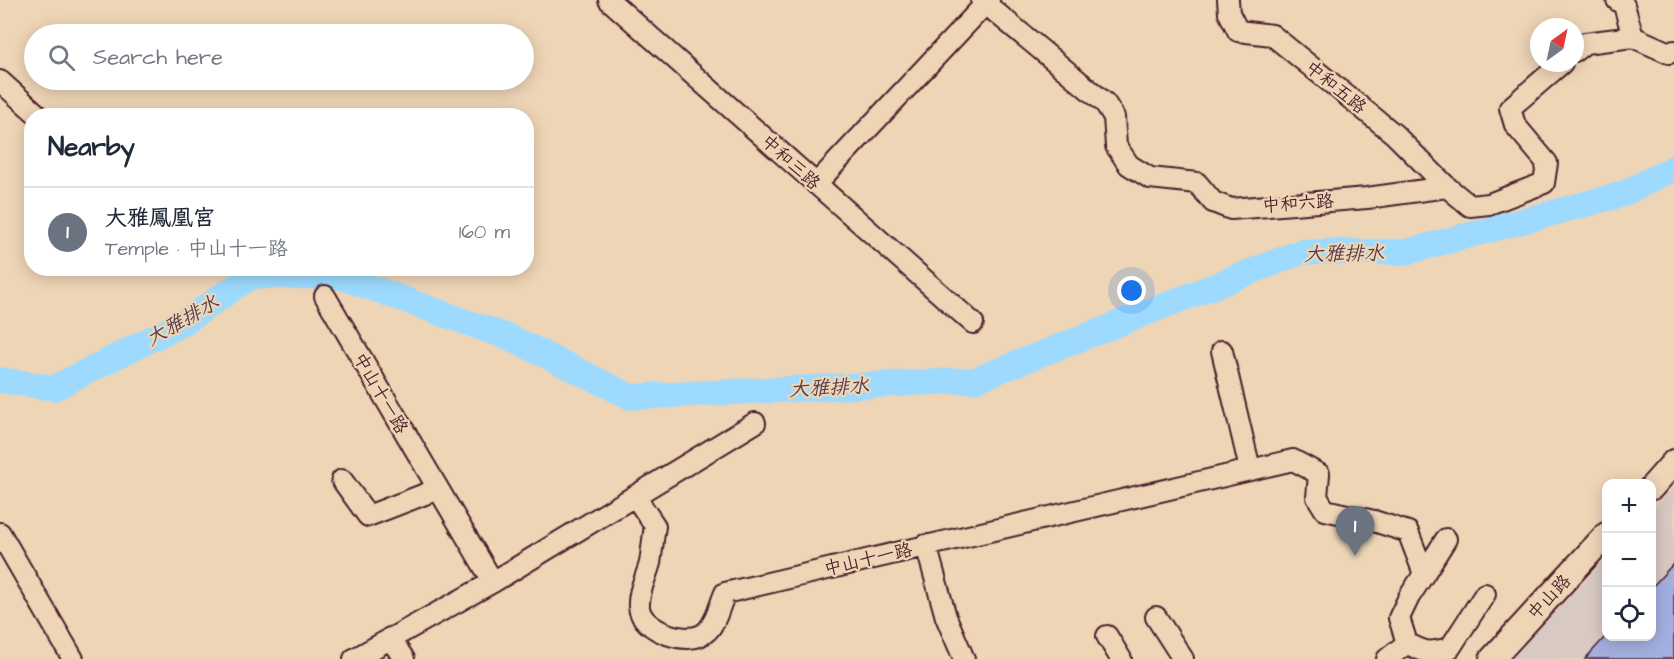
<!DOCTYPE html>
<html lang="en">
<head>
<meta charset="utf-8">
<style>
	:root { --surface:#fff; --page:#f2f2f3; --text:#1f2937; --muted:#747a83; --line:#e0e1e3; --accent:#0f766e }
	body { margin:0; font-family:"Architects Daughter","LXGW WenKai TC",sans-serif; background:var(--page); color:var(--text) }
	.controls { position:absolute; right:18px; bottom:18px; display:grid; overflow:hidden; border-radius:12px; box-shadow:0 3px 15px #0003 }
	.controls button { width:54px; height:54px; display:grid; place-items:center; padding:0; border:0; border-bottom:2px solid var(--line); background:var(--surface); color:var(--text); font:30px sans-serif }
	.compass { position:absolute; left:1530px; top:18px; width:54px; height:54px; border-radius:50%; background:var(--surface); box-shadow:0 3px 15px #0003; rotate:33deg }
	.you { position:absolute; left:1132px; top:291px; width:21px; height:21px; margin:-15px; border:4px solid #fff; border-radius:50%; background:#1a73e8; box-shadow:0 0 0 9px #1a73e833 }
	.badge { display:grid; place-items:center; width:39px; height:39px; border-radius:50%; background:var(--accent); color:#fff; font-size:20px; font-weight:700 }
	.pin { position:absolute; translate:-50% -50px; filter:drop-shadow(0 2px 3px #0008) }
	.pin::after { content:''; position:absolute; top:32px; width:21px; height:18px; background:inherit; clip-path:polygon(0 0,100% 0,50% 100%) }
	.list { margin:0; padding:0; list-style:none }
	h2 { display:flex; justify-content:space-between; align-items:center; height:78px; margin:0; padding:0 24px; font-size:26px }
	h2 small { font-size:20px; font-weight:400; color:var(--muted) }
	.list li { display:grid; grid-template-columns:39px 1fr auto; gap:18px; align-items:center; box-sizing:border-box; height:90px; padding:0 24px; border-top:2px solid var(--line) }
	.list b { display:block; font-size:22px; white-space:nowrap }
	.list p { margin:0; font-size:20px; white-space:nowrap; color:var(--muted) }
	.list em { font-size:20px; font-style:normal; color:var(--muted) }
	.icon { flex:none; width:33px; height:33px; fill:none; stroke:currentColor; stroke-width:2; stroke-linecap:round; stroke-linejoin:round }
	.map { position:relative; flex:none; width:1674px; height:659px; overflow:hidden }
	.search { position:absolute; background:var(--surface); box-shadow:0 3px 15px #0003; left:24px; top:24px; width:510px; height:66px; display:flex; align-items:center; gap:15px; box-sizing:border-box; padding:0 21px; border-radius:33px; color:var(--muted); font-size:22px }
	.panel { position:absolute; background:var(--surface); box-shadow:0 3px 15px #0003; left:24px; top:108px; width:510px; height:168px; border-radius:24px }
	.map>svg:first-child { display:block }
</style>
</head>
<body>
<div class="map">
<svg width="1674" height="659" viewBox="0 0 1674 659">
	<rect width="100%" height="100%" fill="#eed5b6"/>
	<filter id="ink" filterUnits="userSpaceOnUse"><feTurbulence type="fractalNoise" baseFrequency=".0167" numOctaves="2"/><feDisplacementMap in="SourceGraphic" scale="12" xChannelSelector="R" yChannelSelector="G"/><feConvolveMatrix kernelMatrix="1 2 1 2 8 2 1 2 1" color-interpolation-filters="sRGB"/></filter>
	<g filter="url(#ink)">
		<path fill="#d8cac2" d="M1674,487V659H1510L1606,558V636H1652V510Z"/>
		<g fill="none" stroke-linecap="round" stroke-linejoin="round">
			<path stroke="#9ddafe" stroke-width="26" d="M0,380L54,388L183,323L251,276H339L513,339L631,397L975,380L1301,252H1406L1623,194L1674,168"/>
		</g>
		<path fill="#a3afdf" stroke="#4a1f2b" stroke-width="1.5" d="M1674,563V659H1585L1606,636H1652V587Z"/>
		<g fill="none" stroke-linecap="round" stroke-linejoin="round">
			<g stroke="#4a1f2b" stroke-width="24">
				<path id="minor" d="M609,0L973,323
					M981,0L1105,103L1114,117L1116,146L1129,165L1150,178L1197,183L1213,202L1231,209L1367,198L1447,187
					M1228,0L1229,13L1238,31L1272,35L1394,134L1447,187L1470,206L1489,204L1544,183L1547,163L1515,125L1510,108L1562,63
					M1617,0L1624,5L1633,37
					M1575,51L1585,43L1633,37L1669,53L1674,51
					M0,81L39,116
					M816,184L989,0
					M325,296L493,582
					M1222,351L1250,469
					M342,480L368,516L438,489
					M635,496L655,526C653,538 652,551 650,563C646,578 638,591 639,607C641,631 691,648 707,631C716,623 720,604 725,593L1293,460L1319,474L1317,497L1325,510L1374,521L1408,532L1424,574L1409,597L1399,618L1407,643
					M0,533L73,659
					M926,545L946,617L964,659
					M1424,574L1446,539
					M1156,617L1183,659
					M1107,636L1121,659
					M390,638L404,659
					M1407,643C1426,654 1430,653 1450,648L1485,594
					M354,659L493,582L755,423
					M1387,659L1407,643"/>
			</g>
			<g stroke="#4a1f2b" stroke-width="28">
				<path id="major" d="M1652,487L1674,462
					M1492,659L1606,535"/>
			</g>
			<use href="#minor" stroke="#eed5b6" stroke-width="20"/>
			<use href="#major" stroke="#eed5b6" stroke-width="24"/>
		</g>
	</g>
	<g text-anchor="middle" stroke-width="4.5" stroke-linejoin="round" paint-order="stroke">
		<g font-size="18" fill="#4a1f2b" stroke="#eed5b6">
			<text transform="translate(1336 87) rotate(39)" y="6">中和五路</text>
			<text transform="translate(791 162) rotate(42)" y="6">中和三路</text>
			<text transform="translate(1298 203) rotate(-4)" y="6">中和六路</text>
			<text transform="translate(381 393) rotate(60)" y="6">中山十一路</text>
			<text transform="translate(868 559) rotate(-13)" y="6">中山十一路</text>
			<text transform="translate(1549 597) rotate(-47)" y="6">中山路</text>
		</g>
		<g font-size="20" font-style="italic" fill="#563b4b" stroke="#eed5b6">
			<text transform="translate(1344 253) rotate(-1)" y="7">大雅排水</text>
			<text transform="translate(182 320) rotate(-30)" y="7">大雅排水</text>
			<text transform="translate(829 387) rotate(-3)" y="7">大雅排水</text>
		</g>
	</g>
</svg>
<div class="controls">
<button>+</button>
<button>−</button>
<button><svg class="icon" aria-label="locate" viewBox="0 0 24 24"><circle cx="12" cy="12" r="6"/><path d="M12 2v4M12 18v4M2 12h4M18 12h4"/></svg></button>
</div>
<svg class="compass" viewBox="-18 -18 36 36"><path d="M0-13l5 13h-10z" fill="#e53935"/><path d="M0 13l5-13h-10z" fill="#747a83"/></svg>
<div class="you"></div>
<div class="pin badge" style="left:1355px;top:556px;background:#6b7280">1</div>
<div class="search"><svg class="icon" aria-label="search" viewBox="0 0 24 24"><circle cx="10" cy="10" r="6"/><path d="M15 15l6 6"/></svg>Search here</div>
<section class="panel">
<h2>Nearby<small></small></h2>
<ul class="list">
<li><span class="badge" style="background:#6b7280">1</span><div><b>大雅鳳凰宮</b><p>Temple · 中山十一路</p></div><em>160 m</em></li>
</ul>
</section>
</div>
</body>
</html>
